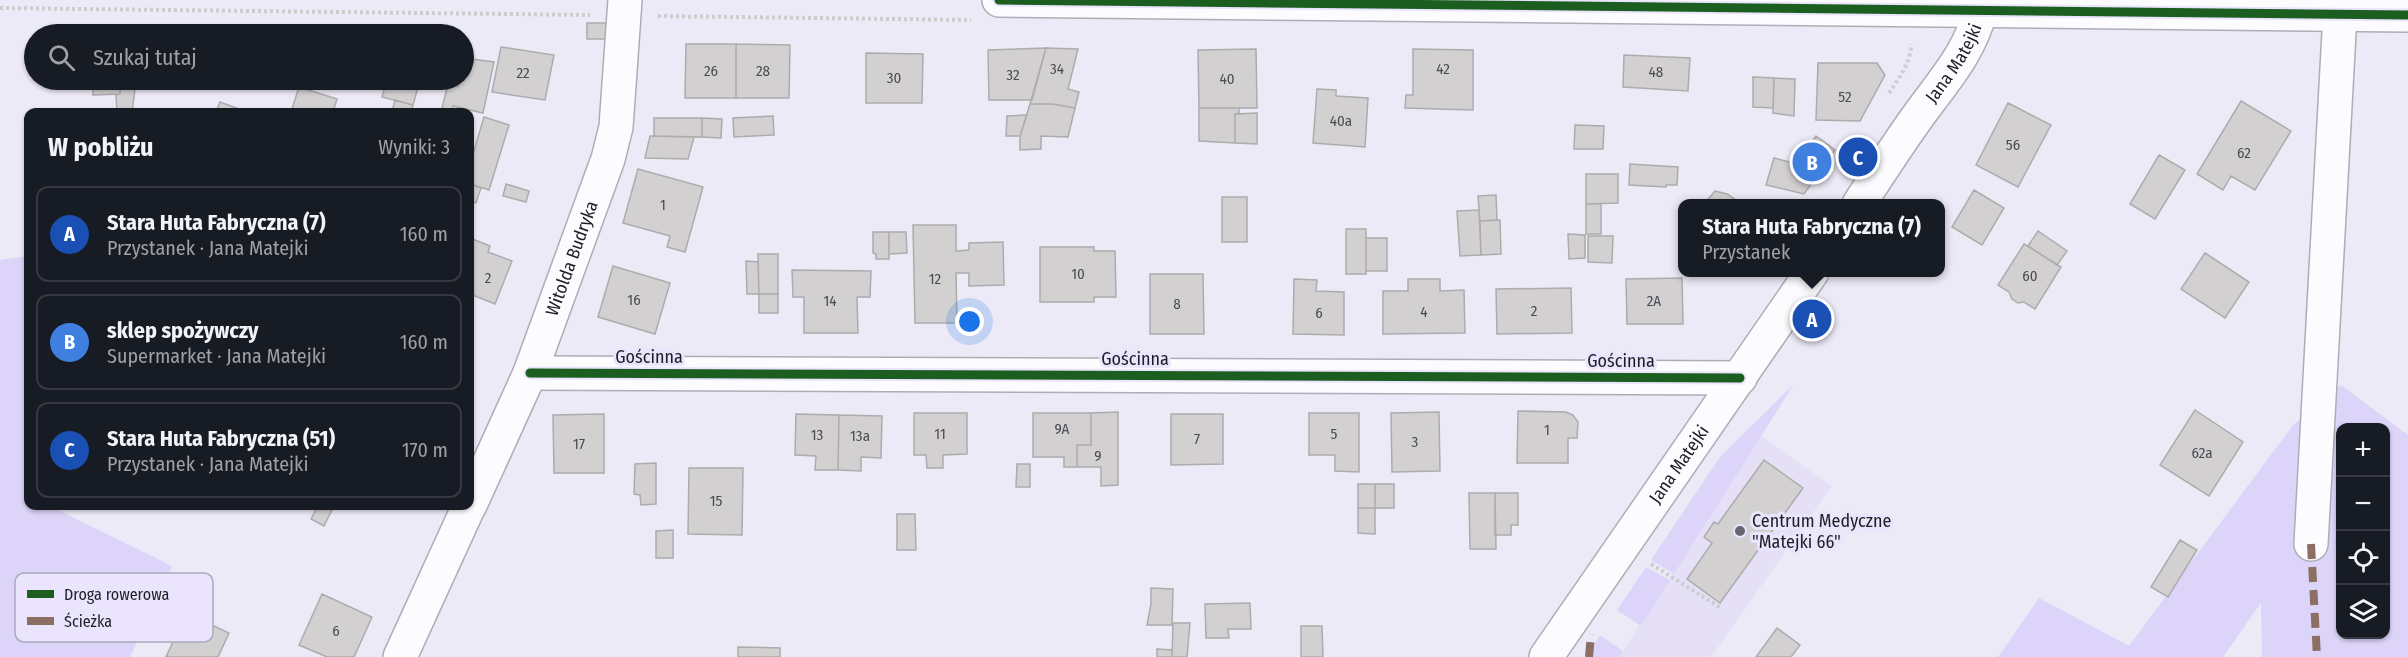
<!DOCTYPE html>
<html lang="pl">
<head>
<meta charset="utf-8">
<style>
	:root { --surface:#171b24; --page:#242831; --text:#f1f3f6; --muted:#9ea1a6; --line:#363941; --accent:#1a73e8 }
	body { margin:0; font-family:"Fira Sans Condensed",sans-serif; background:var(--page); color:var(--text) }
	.controls { position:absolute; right:18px; bottom:18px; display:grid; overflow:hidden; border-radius:12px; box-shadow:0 2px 4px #0004 }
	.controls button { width:54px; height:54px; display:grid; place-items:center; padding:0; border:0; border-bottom:2px solid var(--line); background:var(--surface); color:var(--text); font:30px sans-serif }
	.you { position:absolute; left:970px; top:322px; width:21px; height:21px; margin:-15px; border:4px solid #fff; border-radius:50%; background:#1a73e8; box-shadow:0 0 0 9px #1a73e833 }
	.badge { display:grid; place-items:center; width:39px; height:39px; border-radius:50%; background:var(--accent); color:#fff; font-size:20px; font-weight:700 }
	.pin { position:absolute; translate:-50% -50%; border:3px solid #fff; box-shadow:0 2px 6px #0006 }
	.popup { position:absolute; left:1678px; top:199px; width:267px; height:78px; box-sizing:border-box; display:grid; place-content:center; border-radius:12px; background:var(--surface); filter:drop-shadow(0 2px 4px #0005); font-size:20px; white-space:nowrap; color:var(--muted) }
	.popup b { font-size:22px; color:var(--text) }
	.popup::after { content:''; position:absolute; left:50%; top:100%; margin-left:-12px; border:12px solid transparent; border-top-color:var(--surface) }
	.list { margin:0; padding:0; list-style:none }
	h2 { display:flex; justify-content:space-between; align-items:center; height:78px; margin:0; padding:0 24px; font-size:26px }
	h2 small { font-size:20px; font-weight:400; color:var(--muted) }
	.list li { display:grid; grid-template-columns:39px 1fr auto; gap:18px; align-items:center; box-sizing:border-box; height:96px; margin:0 12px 12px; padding:0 12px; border:2px solid var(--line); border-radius:12px }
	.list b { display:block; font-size:22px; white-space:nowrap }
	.list p { margin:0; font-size:20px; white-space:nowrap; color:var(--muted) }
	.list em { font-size:20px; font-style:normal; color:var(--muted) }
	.icon { flex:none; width:33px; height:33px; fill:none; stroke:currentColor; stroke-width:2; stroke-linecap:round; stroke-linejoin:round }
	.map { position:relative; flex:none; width:2408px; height:657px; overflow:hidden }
	.search { position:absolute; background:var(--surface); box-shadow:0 2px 4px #0004; left:24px; top:24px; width:450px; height:66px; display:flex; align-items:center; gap:15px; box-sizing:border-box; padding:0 21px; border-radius:33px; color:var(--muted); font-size:22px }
	.panel { position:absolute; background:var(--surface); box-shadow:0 2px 4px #0004; left:24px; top:108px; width:450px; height:402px; border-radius:12px }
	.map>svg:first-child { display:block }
</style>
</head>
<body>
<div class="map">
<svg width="2408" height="657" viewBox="0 0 2408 657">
	<rect width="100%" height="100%" fill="#edeaf7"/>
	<path fill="#e5e0f6" d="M1761,436L1832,486L1711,657H1619Z"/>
	<path fill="#dcd4f9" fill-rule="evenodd" d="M28,256V506H50L172,566L130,657H0V260Z
		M1794,384L1674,574L1651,560L1720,457Z
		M2341,385L2408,435V657H2262L2261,603L2223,657H1998L2039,598L2129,646L2293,425ZM2340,428H2386V634H2340Z
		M1646,567L1670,580L1641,626L1617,610Z
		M1600,635L1623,651L1619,657H1585Z"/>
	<path fill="#d3d0d2" stroke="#adabac" stroke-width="1.5" d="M587,23H614V39H587Z
		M686,44H736V98H685Z
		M736,44L790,45L789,98H736Z
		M501,47L554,55L545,100L492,92Z
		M1046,48L1032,100H989L988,50Z
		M1046,48L1078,49L1068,89L1079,92L1075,108L1053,104H1030Z
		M1256,49L1257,108H1199L1198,50Z
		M1413,49L1473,50V110L1405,108L1406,95H1413Z
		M866,53L923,54L922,103H866Z
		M1624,55L1690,58L1688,91L1623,87Z
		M464,58L494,62L483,113L453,106L452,111L442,108L448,84L458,86L459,80H464Z
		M1818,63H1877L1885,75L1860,121L1816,120Z
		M1753,77L1774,78L1773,108L1753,107Z
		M1774,78L1795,79L1794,116L1773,113Z
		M80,80H136V82H120V94L93,95V82H80Z
		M387,80H420L413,105L382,97Z
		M120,82H136L132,112H117L116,95L120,94Z
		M299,87L337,99L333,112H291Z
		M1317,89L1336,90V96L1368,98L1365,147L1313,143Z
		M395,100L413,105L411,112H392Z
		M2241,101L2291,131L2255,190L2231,176L2223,190L2197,174Z
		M220,102L247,112H216Z
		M2008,103L2051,125L2018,187L1976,165Z
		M1030,104H1053L1075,108L1068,137L1041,136V149L1020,150V136Z
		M1199,108H1239V113L1235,114V143L1199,141Z
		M1257,113V144L1235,143V114Z
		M1027,115L1020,136H1006L1007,116Z
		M773,116L774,135L734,137L733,118Z
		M484,117L509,125L489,190L470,184V164Z
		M654,118H702V137L654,136Z
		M702,118L722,119L721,138L702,137Z
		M1575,125L1604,126L1603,149H1574Z
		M650,136L694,137L688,159L645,158Z
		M1816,136L1835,150L1804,194L1766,185L1774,158L1793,163L1794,160L1797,162Z
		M2159,155L2185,170L2155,219L2130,204Z
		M1630,164L1678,167L1677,185H1666V187L1629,185Z
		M638,169L703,187L685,252L667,247L670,236L623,223Z
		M1586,174H1618V203L1586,204Z
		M470,184L481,188L476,203L470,200Z
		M506,184L529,191L526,202L503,196Z
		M1974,190L2004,208L1982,245L1952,227Z
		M1715,191L1727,194L1742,204H1704Z
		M1496,195L1497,220L1480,221L1478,196Z
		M1222,197H1247V242H1222Z
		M1586,204H1601V234H1586Z
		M1479,210L1481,255L1460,256L1457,211Z
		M1500,220L1501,254L1481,255L1480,221Z
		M913,225H956V251L969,250V243L1003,242L1004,285L969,286V273H956L957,323H915Z
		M1346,229H1366V274H1346Z
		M2038,231L2067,251L2057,265L2028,246Z
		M873,232H889V259H876V254L873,253Z
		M889,232H906L907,253L889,254Z
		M1568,234L1585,235V258L1569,259Z
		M1588,236H1613L1612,263L1588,262Z
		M470,238L490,246L488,252L512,261L495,304L470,294Z
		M1366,238H1387V271H1366Z
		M2024,244L2061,267L2035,309L2024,302L2018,303L2012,299L2009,292L1998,285Z
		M1040,247H1094V251H1115L1116,297H1094V302H1040Z
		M2205,253L2249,282L2225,318L2181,289Z
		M758,254H778V294H759Z
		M746,261L758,262L759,294H747Z
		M613,266L670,283L655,334L598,317Z
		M792,270L871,271L870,297H857L858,333H804V297H793Z
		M1150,274H1203L1204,334H1150Z
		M1682,278L1683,324H1627L1626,279Z
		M1294,279L1317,280L1316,291L1344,292V335L1293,334Z
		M1408,279H1440V291L1464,290L1465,333L1383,334V291H1408Z
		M1571,288L1572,333L1497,334L1496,289Z
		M759,294H778V313H759Z
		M2195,410L2243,442L2209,496L2160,465Z
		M1518,411L1566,412L1573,415L1578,422L1577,438H1568V463H1517Z
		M1118,412V485L1101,486V467H1077V445H1091V413Z
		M1439,412L1440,471L1392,472L1391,413Z
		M914,413H967V454L943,455V468H927L926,455H914Z
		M1033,413H1091V445H1077V467H1064V457H1033Z
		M1309,413H1359V472L1335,471V455H1309Z
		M604,414V473H554L553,415Z
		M796,414L839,415L838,470H815L816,456L795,455Z
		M1171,414H1223V464L1171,465Z
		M839,415L882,416L881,458L861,457V471L838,470Z
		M1764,460L1803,488L1720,603L1687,579L1712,543L1704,537L1714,522L1718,524Z
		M656,463V504L641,505L640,495L634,494L635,464Z
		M1017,464H1030V487H1016Z
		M689,468H743L742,535L688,534Z
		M1358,484H1375V508H1358Z
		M1375,484H1394V508H1375Z
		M1469,493H1495L1496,549H1470Z
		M1495,493H1518V525H1511V535H1495Z
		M318,506H328L333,508L324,526L311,519Z
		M1358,508H1375V534L1358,533Z
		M897,514H915L916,550H897Z
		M673,530V558H656V531Z
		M2180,540L2197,550L2168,597L2151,587Z
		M1151,588L1173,589L1172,625H1147L1151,604Z
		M322,594L372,617L354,657H327L299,645Z
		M1250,603L1251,629H1228L1229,638H1206L1205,604Z
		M186,613L229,633L218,657H166Z
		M1173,623H1190L1187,657H1172Z
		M1301,626H1322L1323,657H1301Z
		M1777,628L1800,645L1791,657H1756Z
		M738,647L780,648V657H738Z
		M1157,649L1172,650V657H1157Z"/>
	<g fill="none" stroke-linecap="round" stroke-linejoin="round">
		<g stroke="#aeacb6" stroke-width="36">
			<g id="street">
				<path id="s1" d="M1859,204C1878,175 1896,147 1916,119C1943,81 1969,55 1981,9"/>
				<path d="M530,373L1740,378"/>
				<path id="s2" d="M470,505L530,373L608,159L616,127L625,0"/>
				<path d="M2311,544L2340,14"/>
				<path d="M400,657L469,506"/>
				<path id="s3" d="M1546,657L1812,272"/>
			</g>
		</g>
		<g stroke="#aeacb6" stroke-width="36">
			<path id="secondary" d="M999,0L2408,15"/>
		</g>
		<path stroke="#cdcdd0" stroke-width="4" stroke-dasharray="3 3" stroke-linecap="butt" d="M0,8L590,15
			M658,16L971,20
			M1889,93C1899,78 1911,63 1911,44
			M1651,564L1721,608"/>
		<use href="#street" stroke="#fcfcfe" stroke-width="33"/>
		<use href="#secondary" stroke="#fcfcfe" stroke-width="33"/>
		<path stroke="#8d6e63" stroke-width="8" stroke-dasharray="15 8" stroke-linecap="butt" d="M2311,544L2317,657
			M1589,657L1591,634"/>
		<g stroke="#eae5fc" stroke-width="13">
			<path id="cycleway" d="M999,0L2408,15
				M530,373L1740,378"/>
		</g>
		<use href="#cycleway" stroke="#1b5e20" stroke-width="9"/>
	</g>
	<circle fill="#67656f" stroke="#eae5fc" stroke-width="2" cx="1740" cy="531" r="6"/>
	<g text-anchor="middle" stroke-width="6" stroke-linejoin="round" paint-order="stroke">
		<g font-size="15" fill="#4c4a51">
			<text x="1057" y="74">34</text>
			<text x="1443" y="74">42</text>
			<text x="711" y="76">26</text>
			<text x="763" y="76">28</text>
			<text x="1656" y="77">48</text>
			<text x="523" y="78">22</text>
			<text x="1013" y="80">32</text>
			<text x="894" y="83">30</text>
			<text x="1227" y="84">40</text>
			<text x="1845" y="102">52</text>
			<text x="1341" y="126">40a</text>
			<text x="2013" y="150">56</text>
			<text x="2244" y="158">62</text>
			<text x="663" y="210">1</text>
			<text x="1078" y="279">10</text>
			<text x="2030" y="281">60</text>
			<text x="488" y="283">2</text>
			<text x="935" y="284">12</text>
			<text x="634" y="305">16</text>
			<text x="830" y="306">14</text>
			<text x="1654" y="306">2A</text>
			<text x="1177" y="309">8</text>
			<text x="1534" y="316">2</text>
			<text x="1424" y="317">4</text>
			<text x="1319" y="318">6</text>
			<text x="1062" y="434">9A</text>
			<text x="1547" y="435">1</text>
			<text x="940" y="439">11</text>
			<text x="1334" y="439">5</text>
			<text x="817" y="440">13</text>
			<text x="860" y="441">13a</text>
			<text x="1197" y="444">7</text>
			<text x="1415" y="447">3</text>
			<text x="579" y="449">17</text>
			<text x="2202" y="458">62a</text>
			<text x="1098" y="461">9</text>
			<text x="716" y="506">15</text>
			<text x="336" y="636">6</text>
		</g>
		<g font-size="18" fill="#1f1d26" stroke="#eae5fc">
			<text dy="6" stroke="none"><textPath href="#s1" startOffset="170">Jana Matejki</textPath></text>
			<text dy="6" stroke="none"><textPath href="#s2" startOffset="267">Witolda Budryka</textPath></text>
			<text x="649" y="363">Gościnna</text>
			<text x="1135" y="365">Gościnna</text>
			<text x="1621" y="367">Gościnna</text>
			<text dy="6" stroke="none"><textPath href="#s3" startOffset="234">Jana Matejki</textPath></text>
		</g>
		<g font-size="18" fill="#1f1d26" stroke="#eae5fc" text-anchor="start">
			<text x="1752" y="527">Centrum Medyczne<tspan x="1752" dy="21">"Matejki 66"</tspan></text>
		</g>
	</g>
	<rect x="15" y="573" width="198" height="69" rx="9" fill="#eae5fc" stroke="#ada9bc" stroke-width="1.5"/>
	<rect x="27" y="590" width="27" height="8" fill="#1b5e20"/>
	<rect x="27" y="617" width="27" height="8" fill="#8d6e63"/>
	<g font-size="16" fill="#1f1d26">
		<text x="64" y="600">Droga rowerowa</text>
		<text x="64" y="627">Ścieżka</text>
	</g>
</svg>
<div class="controls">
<button>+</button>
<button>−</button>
<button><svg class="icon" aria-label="locate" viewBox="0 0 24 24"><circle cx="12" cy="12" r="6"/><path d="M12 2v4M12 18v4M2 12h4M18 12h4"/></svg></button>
<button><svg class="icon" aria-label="layers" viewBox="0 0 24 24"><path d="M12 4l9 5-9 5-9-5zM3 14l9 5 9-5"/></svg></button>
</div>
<div class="you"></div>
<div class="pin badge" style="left:1812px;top:319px;background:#1a4fb4">A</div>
<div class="popup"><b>Stara Huta Fabryczna (7)</b>Przystanek</div>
<div class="pin badge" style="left:1812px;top:162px;background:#3f7fe0">B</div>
<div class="pin badge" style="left:1858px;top:157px;background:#1a4fb4">C</div>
<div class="search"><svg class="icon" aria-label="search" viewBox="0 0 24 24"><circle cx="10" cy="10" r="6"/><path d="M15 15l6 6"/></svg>Szukaj tutaj</div>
<section class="panel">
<h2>W pobliżu<small>Wyniki: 3</small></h2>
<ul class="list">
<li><span class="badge" style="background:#1a4fb4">A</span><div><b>Stara Huta Fabryczna (7)</b><p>Przystanek · Jana Matejki</p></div><em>160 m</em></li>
<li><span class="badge" style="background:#3f7fe0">B</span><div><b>sklep spożywczy</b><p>Supermarket · Jana Matejki</p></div><em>160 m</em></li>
<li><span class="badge" style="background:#1a4fb4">C</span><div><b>Stara Huta Fabryczna (51)</b><p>Przystanek · Jana Matejki</p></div><em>170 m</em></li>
</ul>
</section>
</div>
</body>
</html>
